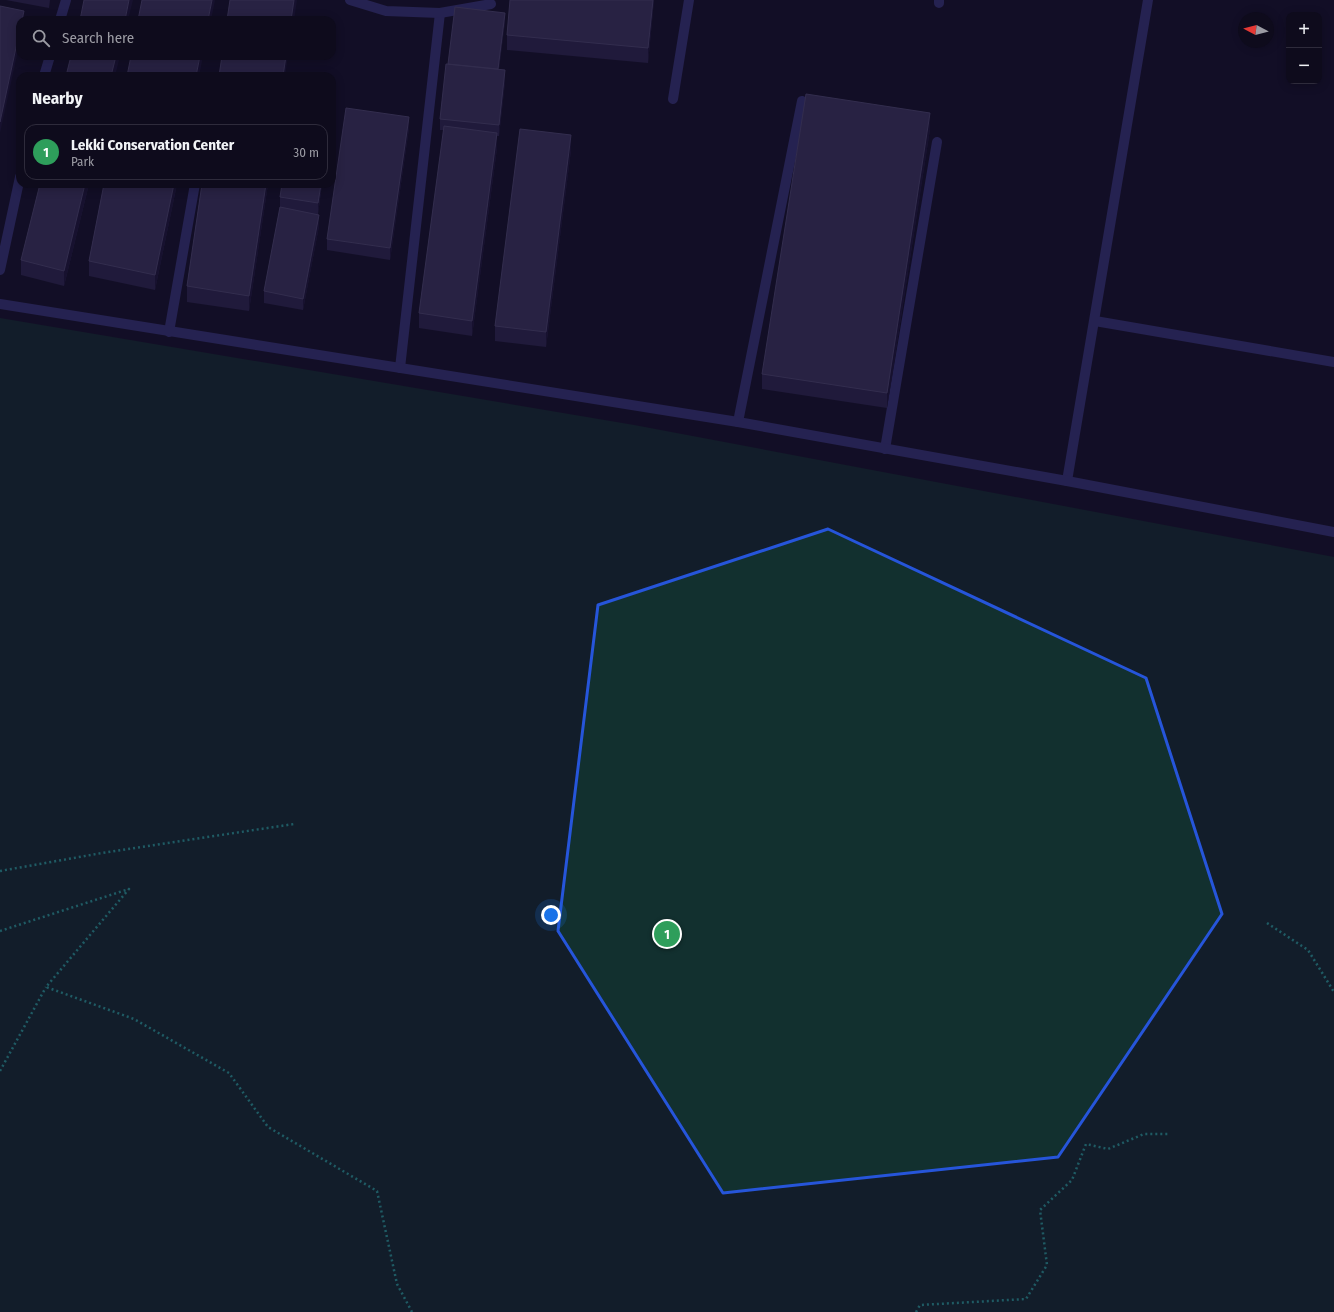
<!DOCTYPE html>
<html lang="en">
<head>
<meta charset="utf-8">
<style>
	:root { --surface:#0e0b1c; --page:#1c1929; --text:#f1f3f6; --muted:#9b9ba3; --line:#2e2b3b; --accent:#ea580c }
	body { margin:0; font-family:"Fira Sans Condensed",sans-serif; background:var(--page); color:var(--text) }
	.controls { position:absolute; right:12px; top:12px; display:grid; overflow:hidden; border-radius:8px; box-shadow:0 2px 10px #0003 }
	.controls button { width:36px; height:36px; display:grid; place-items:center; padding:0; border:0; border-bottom:1px solid var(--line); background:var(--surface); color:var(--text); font:20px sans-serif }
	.compass { position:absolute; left:1238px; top:12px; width:36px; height:36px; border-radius:50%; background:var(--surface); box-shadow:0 2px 10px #0003; rotate:277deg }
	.you { position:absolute; left:551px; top:915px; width:14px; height:14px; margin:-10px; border:3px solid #fff; border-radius:50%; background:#1a73e8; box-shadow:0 0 0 6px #1a73e833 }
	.badge { display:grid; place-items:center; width:26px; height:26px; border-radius:50%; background:var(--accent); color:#fff; font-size:13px; font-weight:700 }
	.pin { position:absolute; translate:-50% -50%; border:2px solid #fff; box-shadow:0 1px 4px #0006 }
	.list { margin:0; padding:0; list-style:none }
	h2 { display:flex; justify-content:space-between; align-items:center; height:52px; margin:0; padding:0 16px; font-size:17px }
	h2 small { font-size:13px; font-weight:400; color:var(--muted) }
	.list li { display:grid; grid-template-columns:26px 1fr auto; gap:12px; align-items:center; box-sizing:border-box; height:56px; margin:0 8px 8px; padding:0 8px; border:1px solid var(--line); border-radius:12px }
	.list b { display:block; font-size:15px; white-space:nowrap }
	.list p { margin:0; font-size:13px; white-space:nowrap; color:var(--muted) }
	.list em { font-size:13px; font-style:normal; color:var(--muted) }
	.icon { flex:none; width:22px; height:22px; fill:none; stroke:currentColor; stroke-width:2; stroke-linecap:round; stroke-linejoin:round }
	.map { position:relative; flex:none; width:1334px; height:1312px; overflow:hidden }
	.search { position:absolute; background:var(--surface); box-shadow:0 2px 10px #0003; left:16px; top:16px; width:320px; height:44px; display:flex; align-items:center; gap:10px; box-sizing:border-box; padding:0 14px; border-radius:12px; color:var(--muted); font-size:15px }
	.panel { position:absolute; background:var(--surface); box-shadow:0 2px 10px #0003; left:16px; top:72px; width:320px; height:116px; border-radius:12px }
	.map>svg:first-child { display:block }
</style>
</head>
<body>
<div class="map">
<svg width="1334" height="1312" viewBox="0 0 1334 1312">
	<rect width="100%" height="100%" fill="#130f26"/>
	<path fill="#12302f" d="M0,318L634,425L1334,557V1312H0Z"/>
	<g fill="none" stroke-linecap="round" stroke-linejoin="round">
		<path stroke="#2fb8b0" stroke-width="2.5" stroke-dasharray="2 3" stroke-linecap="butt" d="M0,871L102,853L294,824
			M1267,923L1308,950L1334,992
			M0,931L129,889L46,987L134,1019L229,1073L268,1127L377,1191L397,1284L412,1312
			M0,1071L46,987
			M916,1312L920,1305L1026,1299L1047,1265L1040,1210L1072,1180L1086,1144L1108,1149L1144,1134H1170"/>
		<path stroke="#3d3a85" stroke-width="10" d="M939,3V0
			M1095,321L1334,362
			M169,332L195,184
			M400,368L440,13
			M738,422L802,101
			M885,449L937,142
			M1067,481L1148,0"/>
		<path stroke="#3d3a85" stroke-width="10" d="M350,0L386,11L440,13L491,4
			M60,20L66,0
			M44,76L50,56
			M673,99L689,0
			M0,270L20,177
			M0,304L738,422L1067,481L1334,532"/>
	</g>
	<path fill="#312854" d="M6,0H50L49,8Z
		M654,0L648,63L507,50V35Z
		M505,21L499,69L505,82L499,136H497V148L472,336L419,328V313L444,130H440V119L448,64Z
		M409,128L390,260L327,250V239Z
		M930,129L887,408L762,389V374Z
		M571,150L546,347L495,341V326Z
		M89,184L64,286L21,275V260Z
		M104,184H177L155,290L89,276V261Z
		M202,184H268L249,311L187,302V286Z
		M322,184L318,214L319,226L303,310L264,303V291L280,207V197Z"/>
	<path fill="#1d163a" d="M129,0H133L128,20H125Z
		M212,0H215L211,20H208Z
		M294,0H297L294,20H291Z
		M653,0H654L648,63V48Z
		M24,11V20H22Z
		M505,13V21L498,77V69Z
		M20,29V41L0,133V122Z
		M116,56H120L115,76H111Z
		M200,56H203L199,76H196Z
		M286,56H288L285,76H283Z
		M505,70V82L499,136V125Z
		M930,113V129L887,408V393Z
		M409,117V128L390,260V248Z
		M497,133V148L472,336V321Z
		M571,135V150L546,347V332Z
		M85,184H89L64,286V271Z
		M174,184H177L155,290V275Z
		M266,184H268L249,311V296Z
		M321,184H322L318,214V203Z
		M319,215V226L303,310V299Z"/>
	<path fill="#433a66" stroke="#5a527e" d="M84,0H129L125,20H80Z
		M142,0H212L208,20H138Z
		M230,0H294L291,20H227Z
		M510,0H653L648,48L507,35Z
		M0,6L24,11L22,20H20V29L0,122Z
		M455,7L505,13L498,69L448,64Z
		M71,56H116L111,76H66Z
		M131,56H200L196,76H127Z
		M222,56H286L283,76H219Z
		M446,64L505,70L499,125L440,119Z
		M806,94L930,113L887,393L762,374Z
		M346,108L409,117L390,248L327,239Z
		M444,126L497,133L472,321L419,313Z
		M520,129L571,135L546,332L495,326Z
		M40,184H85L64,271L21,260Z
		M104,184H174L155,275L89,261Z
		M202,184H266L249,296L187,286Z
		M282,184H321L318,203L280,197Z
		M280,207L319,215L303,299L264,291Z"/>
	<path d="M0 0H1334V1312H0ZM828,529L1146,678L1222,914L1058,1157L723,1193L558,931L598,605Z" fill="#130f26" fill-opacity=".55" fill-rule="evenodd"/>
	<path fill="none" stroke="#2655da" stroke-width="3" stroke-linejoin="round" d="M828,529L1146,678L1222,914L1058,1157L723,1193L558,931L598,605Z"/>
</svg>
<div class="controls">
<button>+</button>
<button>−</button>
</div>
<svg class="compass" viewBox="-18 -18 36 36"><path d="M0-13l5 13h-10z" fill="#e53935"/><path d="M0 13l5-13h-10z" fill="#9b9ba3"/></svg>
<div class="you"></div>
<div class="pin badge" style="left:667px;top:934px;background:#2e9e5b">1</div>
<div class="search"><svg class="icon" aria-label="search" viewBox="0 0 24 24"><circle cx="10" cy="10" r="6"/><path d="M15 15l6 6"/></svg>Search here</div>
<section class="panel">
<h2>Nearby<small></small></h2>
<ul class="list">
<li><span class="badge" style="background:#2e9e5b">1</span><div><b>Lekki Conservation Center</b><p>Park</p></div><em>30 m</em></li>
</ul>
</section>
</div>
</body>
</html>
